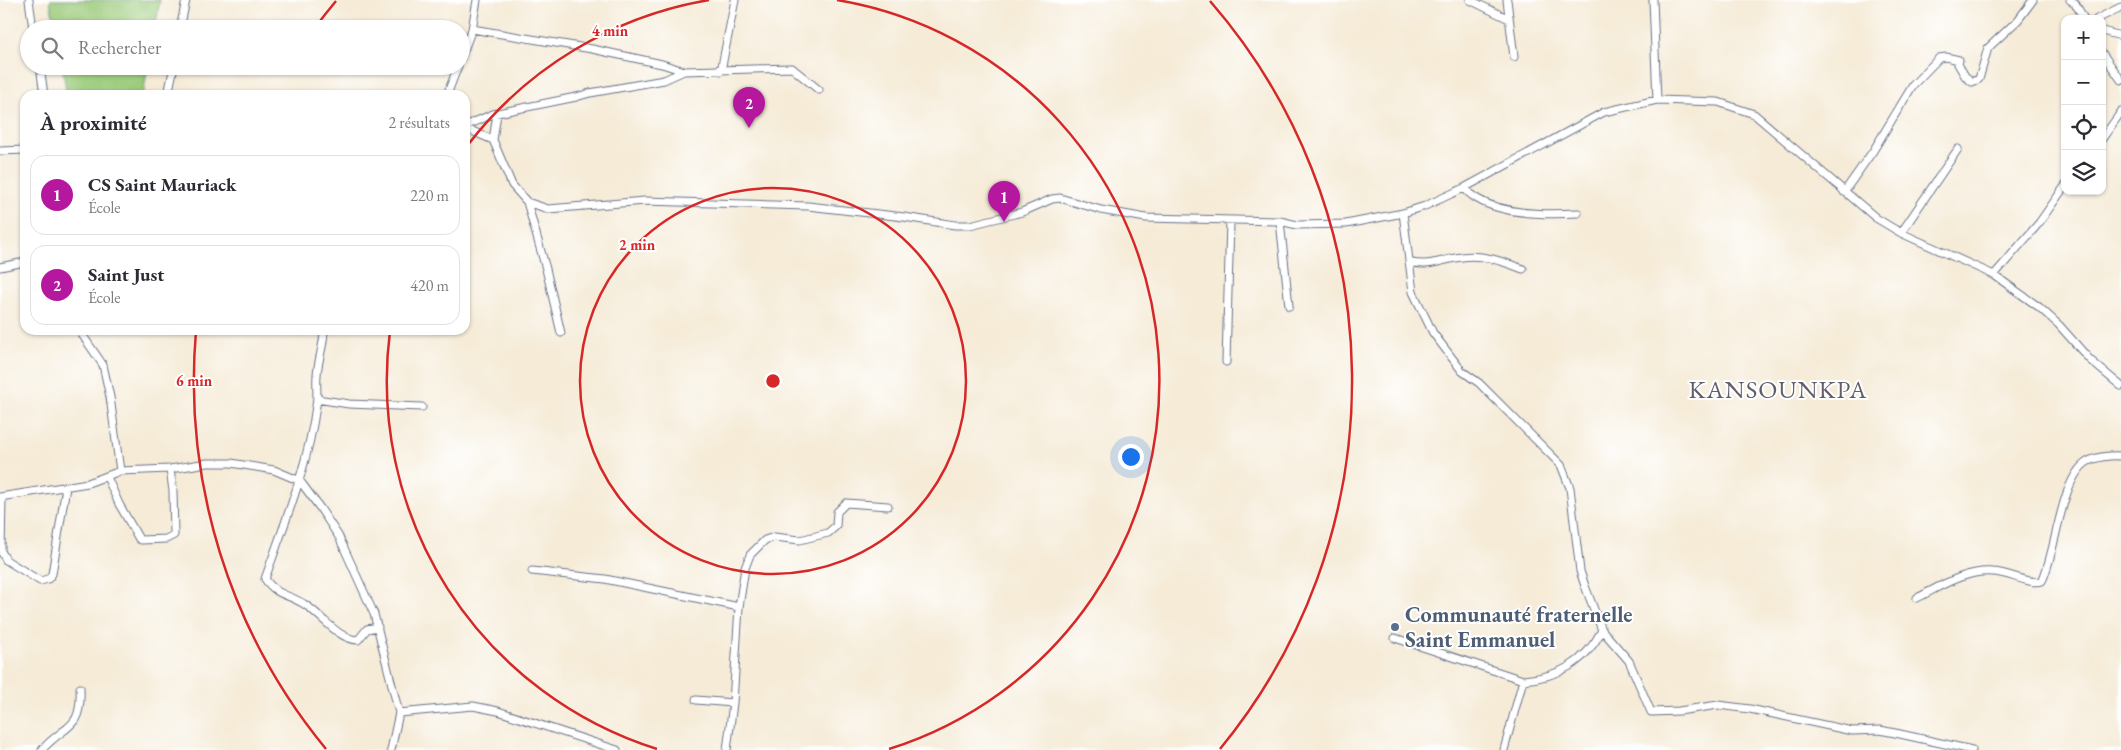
<!DOCTYPE html>
<html lang="fr">
<head>
<meta charset="utf-8">
<style>
	:root { --surface:#fff; --page:#f2f2f3; --text:#2b2b33; --muted:#7c7c81; --line:#e1e1e2; --accent:#b5179e }
	body { margin:0; font-family:"EB Garamond",serif; background:var(--page); color:var(--text) }
	.controls { position:absolute; right:15px; top:15px; display:grid; overflow:hidden; border-radius:10px; box-shadow:0 1px 4px #0004 }
	.controls button { width:45px; height:45px; display:grid; place-items:center; padding:0; border:0; border-bottom:1px solid var(--line); background:var(--surface); color:var(--text); font:25px sans-serif }
	.you { position:absolute; left:1130px; top:456px; width:18px; height:18px; margin:-12px; border:4px solid #fff; border-radius:50%; background:#1a73e8; box-shadow:0 0 0 8px #1a73e833 }
	.badge { display:grid; place-items:center; width:32px; height:32px; border-radius:50%; background:var(--accent); color:#fff; font-size:16px; font-weight:700 }
	.pin { position:absolute; translate:-50% -41px; filter:drop-shadow(0 1px 2px #0008) }
	.pin::after { content:''; position:absolute; top:26px; width:18px; height:15px; background:inherit; clip-path:polygon(0 0,100% 0,50% 100%) }
	.list { margin:0; padding:0; list-style:none }
	h2 { display:flex; justify-content:space-between; align-items:center; height:65px; margin:0; padding:0 20px; font-size:21px }
	h2 small { font-size:16px; font-weight:400; color:var(--muted) }
	.list li { display:grid; grid-template-columns:32px 1fr auto; gap:15px; align-items:center; box-sizing:border-box; height:80px; margin:0 10px 10px; padding:0 10px; border:1px solid var(--line); border-radius:15px }
	.list b { display:block; font-size:19px; white-space:nowrap }
	.list p { margin:0; font-size:16px; white-space:nowrap; color:var(--muted) }
	.list em { font-size:16px; font-style:normal; color:var(--muted) }
	.icon { flex:none; width:28px; height:28px; fill:none; stroke:currentColor; stroke-width:2; stroke-linecap:round; stroke-linejoin:round }
	.map { position:relative; flex:none; width:2121px; height:750px; overflow:hidden }
	.search { position:absolute; background:var(--surface); box-shadow:0 1px 4px #0004; left:20px; top:20px; width:450px; height:55px; display:flex; align-items:center; gap:12px; box-sizing:border-box; padding:0 18px; border-radius:28px; color:var(--muted); font-size:19px }
	.panel { position:absolute; background:var(--surface); box-shadow:0 1px 4px #0004; left:20px; top:90px; width:450px; height:245px; border-radius:15px }
	.map>svg:first-child { display:block }
</style>
</head>
<body>
<div class="map">
<svg width="2121" height="750" viewBox="0 0 2121 750">
	<rect width="100%" height="100%" fill="#fff"/>
	<filter id="ink" filterUnits="userSpaceOnUse"><feTurbulence type="fractalNoise" baseFrequency=".02" numOctaves="2"/><feDisplacementMap in="SourceGraphic" scale="10" xChannelSelector="R" yChannelSelector="G"/><feConvolveMatrix kernelMatrix="1 2 1 2 8 2 1 2 1" color-interpolation-filters="sRGB"/></filter>
	<filter id="wash" filterUnits="userSpaceOnUse"><feTurbulence type="fractalNoise" baseFrequency=".0096" numOctaves="4" result="noise"/><feDisplacementMap in="SourceGraphic" scale="20" xChannelSelector="R" yChannelSelector="G"/><feGaussianBlur stdDeviation="1.12" result="paint"/><feColorMatrix in="noise" values="0 0 0 0 0 0 0 0 0 0 0 0 0 0 0 0 0 1.4 0 .05"/><feComposite in="paint" operator="in"/></filter>
	<g filter="url(#wash)">
		<rect width="100%" height="100%" fill="#f5ebd7"/>
		<path fill="#9bcb7a" stroke="#5b7d6c" d="M50,0H160L155,29H55Z
			M62,66H148L143,95H67Z"/>
	</g>
	<g filter="url(#ink)">
		<g fill="none" stroke-linecap="round" stroke-linejoin="round">
			<g stroke="#677188" stroke-width="9">
				<path id="street" d="M29,0L33,29
					M1470,0L1509,19
					M1507,0L1514,57
					M1653,0L1657,100
					M2070,0L2075,3L2084,19
					M2097,19L2121,7
					M180,29L186,0
					M472,29L592,49L662,64L684,71L792,68L819,90
					M2102,31L2121,36
					M2102,53L2121,80
					M461,58L472,29L477,0
					M40,66L44,95
					M721,71L735,0
					M168,95L174,66
					M447,95L458,66
					M497,114L493,140L512,185L527,202L546,269L561,333
					M465,126L493,114L576,97L590,93L664,80L684,71
					M465,128L493,140
					M2102,139L2121,112
					M0,151L25,150
					M1464,188C1487,215 1545,215 1578,213
					M1844,192L1873,151L1913,85L1939,58L1946,57L1959,60L1958,64L1965,76L1972,82L1979,79L1988,48L2018,20L2033,0
					M527,202L548,209L645,201L808,206L904,217L955,225H970L1022,212L1052,199L1060,198L1101,210L1146,218L1280,221L1297,225L1346,224L1403,213L1425,206L1464,188L1604,112L1657,100L1718,102L1754,114L1876,218L1901,233L1994,275L2039,307L2059,325L2090,360L2121,386
					M1403,213L1413,292L1433,333L1462,371L1479,383L1561,465L1570,488L1580,571L1585,586L1602,630L1629,661L1651,712L1679,711L1718,705L1750,709L1852,731L1880,730L1900,734L1972,750
					M1280,221L1289,306
					M1901,233L1958,149
					M1409,262C1430,268 1442,259 1462,257C1484,254 1504,262 1523,269
					M0,267L25,262
					M1994,275L2039,223L2065,186
					M79,330L103,365L110,397L120,471L170,469L207,463H231L274,470L300,481L320,508L339,537L374,614L399,713L391,750
					M324,330C324,345 318,360 317,375C316,386 318,396 316,406C308,466 285,522 265,579C277,596 288,594 304,604C321,614 337,639 358,640L367,629L378,627
					M1226,362L1230,221
					M317,399L349,404L422,407
					M107,477L119,504L139,539L141,540L166,539L174,535L173,491L170,469
					M0,497L88,483L120,471
					M2,497L1,551L6,560L40,581L48,579L52,574L66,487
					M532,571L605,579L739,607
					M1917,598C1941,586 1965,570 1993,572C2007,572 2030,585 2042,581C2056,554 2060,479 2087,462C2095,457 2111,455 2121,456
					M1395,638L1523,680C1559,677 1585,663 1602,630
					M696,700L733,703
					M399,713L473,706L498,711L617,750
					M42,750C65,723 82,732 80,688
					M727,750L733,703L739,607L745,568L750,555L765,540L774,537L800,540L828,533L836,526L837,512L846,503L888,506
					M1504,750L1523,680"/>
			</g>
			<use href="#street" stroke="#fff" stroke-width="7"/>
		</g>
	</g>
	<g fill="none" stroke="#d62828" stroke-width="2.5">
		<circle cx="773" cy="381" r="193"/>
		<path d="M657 749A386 386 0 0 1 390 331M467 146A386 386 0 0 1 709 0M837 0A386 386 0 0 1 889 749"/>
		<path d="M326 749A579 579 0 0 1 196 331M314 29A579 579 0 0 1 336 1M1210 1A579 579 0 0 1 1220 749"/>
	</g>
	<circle fill="#5c6f8a" stroke="#fff" stroke-width="2" cx="1395" cy="627" r="5"/>
	<g text-anchor="middle" stroke-width="4" stroke-linejoin="round" paint-order="stroke">
		<g font-size="22" font-weight="bold" fill="#4e5e75" stroke="#fff" text-anchor="start">
			<text x="1405" y="622">Communauté fraternelle<tspan x="1405" dy="25">Saint Emmanuel</tspan></text>
		</g>
		<g font-size="25" letter-spacing="1" fill="#625f6c" stroke="#fff">
			<text x="1778" y="398">KANSOUNKPA</text>
		</g>
	</g>
	<circle cx="773" cy="381" r="8" fill="#d62828" stroke="#fff" stroke-width="2.5"/>
	<g font-size="15" text-anchor="middle" font-weight="bold" fill="#d62828" stroke="#fff" stroke-width="4" stroke-linejoin="round" paint-order="stroke">
		<text x="610" y="36">4 min</text>
		<text x="637" y="250">2 min</text>
		<text x="194" y="386">6 min</text>
	</g>
</svg>
<div class="controls">
<button>+</button>
<button>−</button>
<button><svg class="icon" aria-label="locate" viewBox="0 0 24 24"><circle cx="12" cy="12" r="6"/><path d="M12 2v4M12 18v4M2 12h4M18 12h4"/></svg></button>
<button><svg class="icon" aria-label="layers" viewBox="0 0 24 24"><path d="M12 4l9 5-9 5-9-5zM3 14l9 5 9-5"/></svg></button>
</div>
<div class="you"></div>
<div class="pin badge" style="left:1004px;top:222px">1</div>
<div class="pin badge" style="left:749px;top:128px">2</div>
<div class="search"><svg class="icon" aria-label="search" viewBox="0 0 24 24"><circle cx="10" cy="10" r="6"/><path d="M15 15l6 6"/></svg>Rechercher</div>
<section class="panel">
<h2>À proximité<small>2 résultats</small></h2>
<ul class="list">
<li><span class="badge">1</span><div><b>CS Saint Mauriack</b><p>École</p></div><em>220 m</em></li>
<li><span class="badge">2</span><div><b>Saint Just</b><p>École</p></div><em>420 m</em></li>
</ul>
</section>
</div>
</body>
</html>
